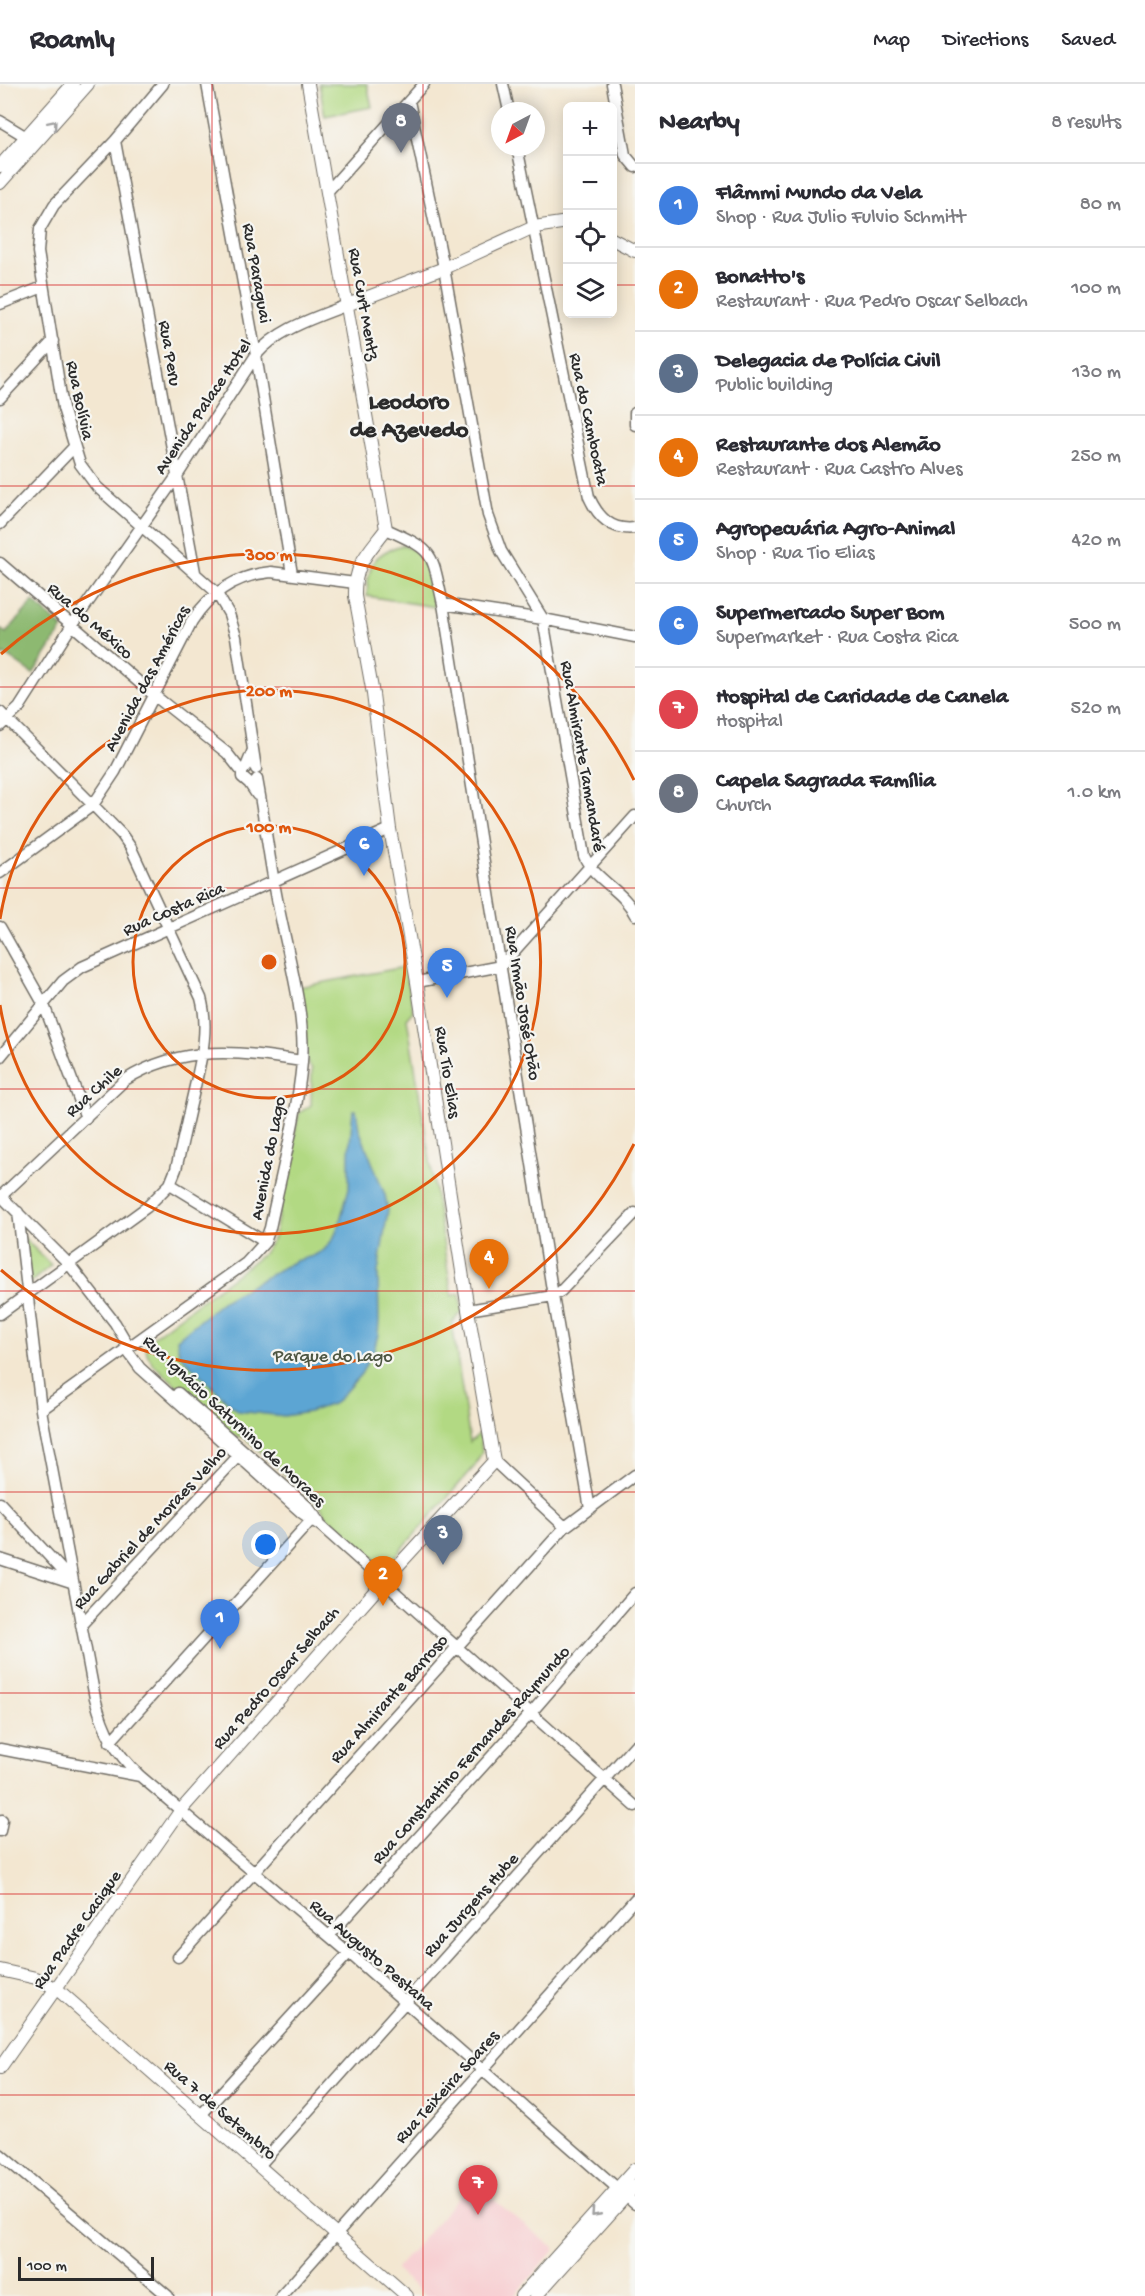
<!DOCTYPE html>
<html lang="en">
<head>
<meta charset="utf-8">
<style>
	:root { --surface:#fff; --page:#f2f2f3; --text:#2b2b33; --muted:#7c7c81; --line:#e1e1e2; --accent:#d1495b }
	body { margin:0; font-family:"Gochi Hand",sans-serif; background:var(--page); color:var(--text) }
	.controls { position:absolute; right:18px; top:18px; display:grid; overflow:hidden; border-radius:9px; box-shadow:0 3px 15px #0003 }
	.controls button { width:54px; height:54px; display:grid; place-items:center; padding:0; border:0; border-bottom:2px solid var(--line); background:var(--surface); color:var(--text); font:30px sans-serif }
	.compass { position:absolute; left:491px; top:18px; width:54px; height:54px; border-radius:50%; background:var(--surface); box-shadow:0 3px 15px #0003; rotate:221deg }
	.scale { position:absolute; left:18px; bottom:15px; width:136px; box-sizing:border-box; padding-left:6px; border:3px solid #2b2b2b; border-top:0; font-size:16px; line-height:21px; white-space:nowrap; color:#2b2b2b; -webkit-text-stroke:4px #f6f6f2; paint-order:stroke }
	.you { position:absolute; left:266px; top:1461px; width:21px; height:21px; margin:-15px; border:4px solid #fff; border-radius:50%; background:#1a73e8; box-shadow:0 0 0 9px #1a73e833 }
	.badge { display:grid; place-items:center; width:39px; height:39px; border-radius:50%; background:var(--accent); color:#fff; font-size:20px; font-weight:700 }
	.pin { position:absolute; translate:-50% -50px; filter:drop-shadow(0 2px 3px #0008) }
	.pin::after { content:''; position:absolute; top:32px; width:21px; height:18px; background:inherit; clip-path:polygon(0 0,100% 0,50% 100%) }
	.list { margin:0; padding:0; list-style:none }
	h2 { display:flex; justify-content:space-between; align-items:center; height:78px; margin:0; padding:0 24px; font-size:26px }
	h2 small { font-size:20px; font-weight:400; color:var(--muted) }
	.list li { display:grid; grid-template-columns:39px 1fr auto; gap:18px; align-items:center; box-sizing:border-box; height:84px; padding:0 24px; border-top:2px solid var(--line) }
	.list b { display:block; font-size:22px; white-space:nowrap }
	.list p { margin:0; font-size:20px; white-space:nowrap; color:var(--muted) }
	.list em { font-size:20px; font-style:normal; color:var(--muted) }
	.icon { flex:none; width:33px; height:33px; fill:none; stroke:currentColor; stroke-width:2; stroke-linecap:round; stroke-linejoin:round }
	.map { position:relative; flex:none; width:635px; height:2212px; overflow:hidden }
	header { display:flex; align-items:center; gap:36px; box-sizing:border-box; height:84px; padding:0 30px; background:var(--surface); border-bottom:2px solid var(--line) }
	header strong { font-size:28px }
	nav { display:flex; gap:33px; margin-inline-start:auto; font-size:21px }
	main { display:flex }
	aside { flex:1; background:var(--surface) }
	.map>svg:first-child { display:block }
</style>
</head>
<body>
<header>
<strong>Roamly</strong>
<nav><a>Map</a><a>Directions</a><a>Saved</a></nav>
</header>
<main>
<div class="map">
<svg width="635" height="2212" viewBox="0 0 635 2212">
	<rect width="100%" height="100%" fill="#f6f6f2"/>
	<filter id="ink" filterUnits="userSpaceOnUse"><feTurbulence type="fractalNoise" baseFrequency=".0167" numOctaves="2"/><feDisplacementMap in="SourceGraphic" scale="12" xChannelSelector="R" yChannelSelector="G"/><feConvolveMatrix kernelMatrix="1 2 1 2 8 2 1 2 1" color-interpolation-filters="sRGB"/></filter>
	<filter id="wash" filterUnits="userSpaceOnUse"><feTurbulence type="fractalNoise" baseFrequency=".008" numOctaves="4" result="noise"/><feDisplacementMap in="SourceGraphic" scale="24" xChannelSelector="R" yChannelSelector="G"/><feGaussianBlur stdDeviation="1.35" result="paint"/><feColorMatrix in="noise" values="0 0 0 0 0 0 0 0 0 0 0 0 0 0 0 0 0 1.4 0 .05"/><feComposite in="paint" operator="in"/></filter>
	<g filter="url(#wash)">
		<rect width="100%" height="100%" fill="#f3e7d1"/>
		<path fill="#f7cfd2" d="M472,2098L555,2165L514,2212H425L395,2186Z"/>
		<path fill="#b2d983" stroke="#6e8257" stroke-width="1.5" d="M319,0H367L372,23L325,32Z
			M402,461L416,467L425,480L435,523L367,512C368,482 371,470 402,461Z
			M405,883L413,927L407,934L452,1212L460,1209L462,1228L452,1239L470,1358L480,1349L482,1368L475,1382L385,1484L329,1436L320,1422L245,1354L232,1351L153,1280C147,1271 143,1265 150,1255L262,1171L274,1154L299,1029L311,1021L312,985L307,978L299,903Z
			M22,1152L51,1181L30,1199Z"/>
		<path fill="#8db971" stroke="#5c724e" stroke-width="1.5" d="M33,518L63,544L33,590L4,570L0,574V545L6,549Z"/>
		<path fill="#5ca5d3" stroke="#44687f" stroke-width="1.5" d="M353,1026H356L359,1045L385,1111L388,1126L378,1188L379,1237L378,1251L374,1266L361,1290L335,1319L309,1328L284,1332L237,1327L179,1270L177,1255L223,1217L295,1177L313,1172L324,1166L333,1155L339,1140L349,1104V1069Z"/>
	</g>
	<g filter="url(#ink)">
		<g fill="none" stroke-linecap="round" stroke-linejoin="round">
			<g stroke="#716d65" stroke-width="13">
				<path id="minor" d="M163,0L115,57L54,121L40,145L38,168L63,324L80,380L97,403L216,508L229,530L236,553L256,685
					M207,0L256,271L292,490
					M503,0L509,27
					M612,0L625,71L635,83
					M409,17L444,184L488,431L501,467L543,535L584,772C595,797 624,806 635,831
					M0,37L33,57
					M115,57L195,488
					M517,63L589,413C598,433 611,447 635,444
					M327,108L424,0
					M0,220L43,203
					M0,314L53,257
					M635,329V341
					M0,440L73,364
					M386,445C437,468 431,468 443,520L553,1212L590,1425
					M0,479L155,612L227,669L242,688
					M443,520L543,535L635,553
					M0,628L93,721L122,751L131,764L201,914C210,947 200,979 193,1011C187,1036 182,1061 176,1085L170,1100L147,1123L0,1230
					M0,642L19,624L72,541L177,392L256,271C279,244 315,234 347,221
					M253,666L246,683L242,688V693L249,699L257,711
					M0,789L93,721L115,688L192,537C210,509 237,491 271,488L355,499
					M0,843L44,921L86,1034
					M501,882L635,732
					M417,898L501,882
					M0,973L63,897L82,883L390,745
					M170,1100L265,1158
					M0,1111L69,1180L115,1239L125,1256L126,1265L140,1284L302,1429L321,1442L635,1722
					M0,1113L125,996C182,960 239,967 302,977
					M18,1128L41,1326L95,1614C104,1649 115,1668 140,1692L349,1869L617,2104
					M468,1226L553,1212L561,1207L635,1129
					M178,1309L308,1423L319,1438
					M41,1326L246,1179L265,1158L270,1144C281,1090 297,1033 302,978C306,932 288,871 279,825C270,782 265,738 257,695
					M494,1377L565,1443
					M0,1419L73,1498
					M0,1475L71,1498
					M81,1541L242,1368
					M110,1658L315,1432
					M0,1665L140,1692
					M0,1747L2,1736
					M329,1852L531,1629L635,1509
					M178,1873L565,1443L635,1391
					M201,2031L349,1869
					M0,2070L168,2212
					M259,2082L635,1661
					M626,2112L635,2120
					M281,2212L635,1815"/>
			</g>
			<g stroke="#716d65" stroke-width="14">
				<path id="major" d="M0,82L73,0
					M0,99L88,0
					M612,155L635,167
					M347,221L444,184L534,143L568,138
					M0,1886L36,1894L57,1905L407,2212
					M0,1984L181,1726L383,1498L494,1377L468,1226L417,898L390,745L373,610L355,512C354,480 368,469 386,445L308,0
					M521,2212L635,2085
					M536,2212L635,2102"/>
			</g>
			<use href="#minor" stroke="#fff" stroke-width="10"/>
			<use href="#major" stroke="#fff" stroke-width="12"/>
		</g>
		<defs><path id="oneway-chevron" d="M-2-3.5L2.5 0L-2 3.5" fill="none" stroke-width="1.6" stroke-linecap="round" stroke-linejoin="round" transform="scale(1.5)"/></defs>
		<g stroke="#a0a0a0">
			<use href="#oneway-chevron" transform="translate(53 40) rotate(-49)"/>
			<use href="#oneway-chevron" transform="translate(595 2129) rotate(132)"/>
		</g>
	</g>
	<path fill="none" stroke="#d62828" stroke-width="1.5" stroke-opacity="0.55" d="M212,0V2212M423,0V2212M0,201H568M612,201H635M0,402H635M0,603H635M0,804H635M0,1005H635M0,1207H635M0,1408H635M0,1609H635M0,1810H635M0,2011H635"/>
	<g fill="none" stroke="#df570e" stroke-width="3">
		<circle cx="269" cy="878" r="136"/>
		<path d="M0 835A272 272 0 1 1 0 921"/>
		<path d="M634 1060A408 408 0 0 1 1 1186M1 570A408 408 0 0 1 634 696"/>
	</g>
	<g text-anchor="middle" stroke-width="4.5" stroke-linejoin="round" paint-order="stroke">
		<g font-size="18" fill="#2b2b2b" stroke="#f6f6f2">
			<text transform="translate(258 189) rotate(80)" y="6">Rua Paraguai</text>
			<text transform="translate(365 220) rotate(80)" y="6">Rua Curt Mentz</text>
			<text transform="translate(171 269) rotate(80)" y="6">Rua Peru</text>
			<text transform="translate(81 316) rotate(78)" y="6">Rua Bolívia</text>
			<text transform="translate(202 322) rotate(-56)" y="6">Avenida Palace Hotel</text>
			<text transform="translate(590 335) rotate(78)" y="6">Rua do Camboata</text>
			<text transform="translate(91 536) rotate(41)" y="6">Rua do México</text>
			<text transform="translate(146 594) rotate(-62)" y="6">Avenida das Américas</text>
			<text transform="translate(584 672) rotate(80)" y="6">Rua Almirante Tamandaré</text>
			<text transform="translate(173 824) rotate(-24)" y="6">Rua Costa Rica</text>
			<text transform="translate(524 919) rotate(81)" y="6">Rua Irmão José Otão</text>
			<text transform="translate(449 988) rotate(81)" y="6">Rua Tio Elias</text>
			<text transform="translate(93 1006) rotate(-42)" y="6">Rua Chile</text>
			<text transform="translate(267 1074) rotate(-79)" y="6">Avenida do Lago</text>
			<text transform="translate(235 1336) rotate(43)" y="6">Rua Ignácio Saturnino de Moraes</text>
			<text transform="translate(149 1443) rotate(-47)" y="6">Rua Gabriel de Moraes Velho</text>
			<text transform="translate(275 1593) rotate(-49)" y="6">Rua Pedro Oscar Selbach</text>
			<text transform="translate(388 1614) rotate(-48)" y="6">Rua Almirante Barroso</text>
			<text transform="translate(470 1670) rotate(-48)" y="6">Rua Constantino Fernandes Raymundo</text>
			<text transform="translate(470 1820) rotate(-48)" y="6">Rua Jurgens Hube</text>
			<text transform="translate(76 1845) rotate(-55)" y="6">Rua Padre Cacique</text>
			<text transform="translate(373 1870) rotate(41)" y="6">Rua Augusto Pestana</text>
			<text transform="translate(446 2002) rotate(-48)" y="6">Rua Teixeira Soares</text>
			<text transform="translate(221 2025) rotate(41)" y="6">Rua 7 de Setembro</text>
		</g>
		<g font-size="18" fill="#4d5641" stroke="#f6f6f2">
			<text x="333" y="1277">Parque do Lago</text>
		</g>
		<g font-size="24" font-weight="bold" fill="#2b2b2b" stroke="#f6f6f2">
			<text x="409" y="324">Leodoro<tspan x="409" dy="28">de Azevedo</tspan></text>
		</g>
	</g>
	<circle cx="269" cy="878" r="9" fill="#df570e" stroke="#f6f6f2" stroke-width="3"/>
	<g font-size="18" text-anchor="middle" font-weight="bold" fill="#df570e" stroke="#f6f6f2" stroke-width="4.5" stroke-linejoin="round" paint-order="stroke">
		<text x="269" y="476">300 m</text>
		<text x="269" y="612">200 m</text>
		<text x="269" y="748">100 m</text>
	</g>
</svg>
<div class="controls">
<button>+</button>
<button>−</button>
<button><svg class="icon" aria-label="locate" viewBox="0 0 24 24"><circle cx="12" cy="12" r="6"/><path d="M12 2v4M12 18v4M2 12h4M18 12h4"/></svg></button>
<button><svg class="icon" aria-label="layers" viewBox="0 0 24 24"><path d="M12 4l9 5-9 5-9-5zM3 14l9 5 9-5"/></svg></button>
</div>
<svg class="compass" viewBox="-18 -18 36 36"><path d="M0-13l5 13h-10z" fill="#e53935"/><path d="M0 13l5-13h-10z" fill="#7c7c81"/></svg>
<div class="scale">100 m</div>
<div class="you"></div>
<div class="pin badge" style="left:220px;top:1565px;background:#3f7fe0">1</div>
<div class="pin badge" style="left:383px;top:1522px;background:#e8710a">2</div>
<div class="pin badge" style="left:443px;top:1481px;background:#5c6f8a">3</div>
<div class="pin badge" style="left:489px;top:1205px;background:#e8710a">4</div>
<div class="pin badge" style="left:447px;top:914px;background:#3f7fe0">5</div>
<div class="pin badge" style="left:364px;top:792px;background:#3f7fe0">6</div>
<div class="pin badge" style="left:478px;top:2131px;background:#e0444e">7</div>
<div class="pin badge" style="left:401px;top:69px;background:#6b7280">8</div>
</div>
<aside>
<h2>Nearby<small>8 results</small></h2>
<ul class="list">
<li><span class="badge" style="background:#3f7fe0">1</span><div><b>Flâmmi Mundo da Vela</b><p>Shop · Rua Julio Fulvio Schmitt</p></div><em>80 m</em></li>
<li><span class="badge" style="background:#e8710a">2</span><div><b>Bonatto's</b><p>Restaurant · Rua Pedro Oscar Selbach</p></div><em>100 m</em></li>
<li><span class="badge" style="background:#5c6f8a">3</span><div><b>Delegacia de Polícia Civil</b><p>Public building</p></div><em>130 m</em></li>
<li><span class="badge" style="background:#e8710a">4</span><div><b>Restaurante dos Alemão</b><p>Restaurant · Rua Castro Alves</p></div><em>250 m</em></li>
<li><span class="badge" style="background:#3f7fe0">5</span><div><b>Agropecuária Agro-Animal</b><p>Shop · Rua Tio Elias</p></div><em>420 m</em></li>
<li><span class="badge" style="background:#3f7fe0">6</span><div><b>Supermercado Super Bom</b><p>Supermarket · Rua Costa Rica</p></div><em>500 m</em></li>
<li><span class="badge" style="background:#e0444e">7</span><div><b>Hospital de Caridade de Canela</b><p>Hospital</p></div><em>520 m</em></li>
<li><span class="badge" style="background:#6b7280">8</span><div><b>Capela Sagrada Família</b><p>Church</p></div><em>1.0 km</em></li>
</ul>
</aside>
</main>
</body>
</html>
